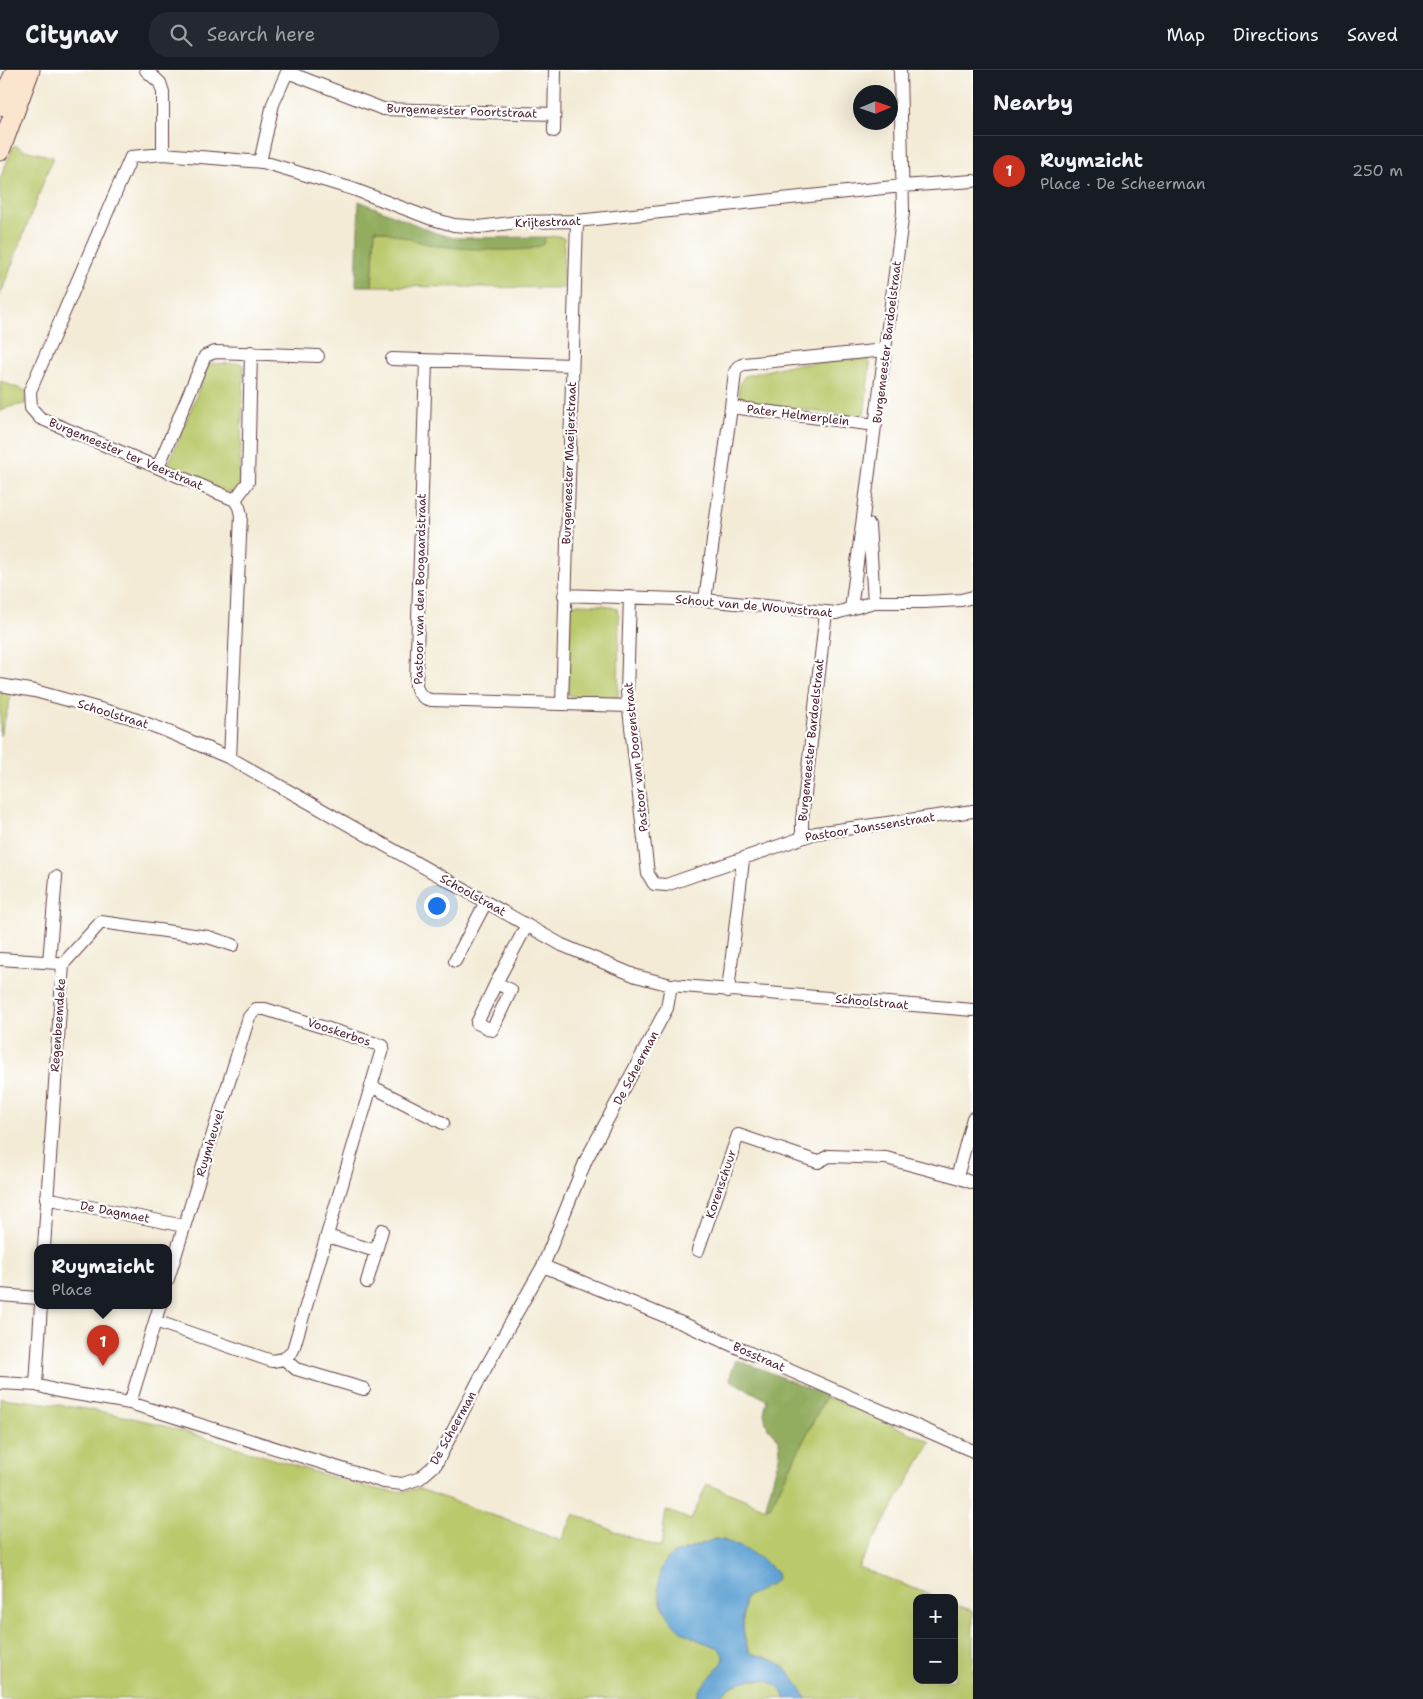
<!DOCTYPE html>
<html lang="en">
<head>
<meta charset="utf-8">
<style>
	:root { --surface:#171b24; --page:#242831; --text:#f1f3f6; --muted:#9ea1a6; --line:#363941; --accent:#c8321e }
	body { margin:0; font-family:"Shantell Sans",sans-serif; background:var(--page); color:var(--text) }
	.controls { position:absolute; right:15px; bottom:15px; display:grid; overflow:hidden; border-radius:10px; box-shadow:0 5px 20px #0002 }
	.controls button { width:45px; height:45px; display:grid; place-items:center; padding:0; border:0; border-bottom:1px solid var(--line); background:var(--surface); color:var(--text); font:25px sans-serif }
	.compass { position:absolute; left:853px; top:15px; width:45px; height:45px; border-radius:50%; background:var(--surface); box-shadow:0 5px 20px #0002; rotate:88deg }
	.you { position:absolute; left:436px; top:835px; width:18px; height:18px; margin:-12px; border:4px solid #fff; border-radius:50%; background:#1a73e8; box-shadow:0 0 0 8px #1a73e833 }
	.badge { display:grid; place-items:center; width:32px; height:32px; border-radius:50%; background:var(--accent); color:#fff; font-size:16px; font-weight:700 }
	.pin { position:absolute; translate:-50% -41px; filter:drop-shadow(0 1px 2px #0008) }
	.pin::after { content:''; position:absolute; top:26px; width:18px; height:15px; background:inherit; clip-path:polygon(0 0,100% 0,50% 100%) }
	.popup { position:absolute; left:34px; top:1174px; width:138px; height:65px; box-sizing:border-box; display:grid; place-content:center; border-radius:10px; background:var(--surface); filter:drop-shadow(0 1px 4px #0005); font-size:16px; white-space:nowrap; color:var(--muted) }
	.popup b { font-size:19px; color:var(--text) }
	.popup::after { content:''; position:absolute; left:50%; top:100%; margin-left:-10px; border:10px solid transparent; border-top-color:var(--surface) }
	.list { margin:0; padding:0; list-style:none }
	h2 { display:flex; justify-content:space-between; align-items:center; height:65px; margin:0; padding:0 20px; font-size:21px }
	h2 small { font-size:16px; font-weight:400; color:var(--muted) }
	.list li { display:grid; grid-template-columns:32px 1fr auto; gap:15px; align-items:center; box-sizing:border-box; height:70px; padding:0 20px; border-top:1px solid var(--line) }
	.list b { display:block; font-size:19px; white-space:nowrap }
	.list p { margin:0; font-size:16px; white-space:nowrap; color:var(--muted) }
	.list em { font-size:16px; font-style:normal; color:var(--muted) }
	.icon { flex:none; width:28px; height:28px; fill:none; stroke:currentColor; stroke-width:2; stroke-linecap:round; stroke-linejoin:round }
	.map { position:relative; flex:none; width:973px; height:1629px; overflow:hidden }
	header { display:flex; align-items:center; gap:30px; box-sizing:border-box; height:70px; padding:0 25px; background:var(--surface); border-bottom:1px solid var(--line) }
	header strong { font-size:24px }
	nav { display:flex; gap:28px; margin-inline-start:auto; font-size:18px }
	.search { width:350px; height:45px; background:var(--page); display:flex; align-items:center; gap:12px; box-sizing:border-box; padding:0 18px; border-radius:20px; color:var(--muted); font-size:19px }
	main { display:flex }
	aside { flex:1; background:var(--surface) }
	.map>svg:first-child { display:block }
</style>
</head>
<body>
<header>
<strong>Citynav</strong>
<div class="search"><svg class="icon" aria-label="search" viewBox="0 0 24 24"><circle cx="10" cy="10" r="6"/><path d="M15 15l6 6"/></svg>Search here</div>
<nav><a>Map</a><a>Directions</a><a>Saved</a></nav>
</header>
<main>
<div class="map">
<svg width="973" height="1629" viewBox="0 0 973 1629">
	<rect width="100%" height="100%" fill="#fff"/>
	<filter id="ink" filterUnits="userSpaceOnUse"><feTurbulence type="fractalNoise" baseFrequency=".02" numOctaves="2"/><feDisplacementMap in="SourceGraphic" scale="10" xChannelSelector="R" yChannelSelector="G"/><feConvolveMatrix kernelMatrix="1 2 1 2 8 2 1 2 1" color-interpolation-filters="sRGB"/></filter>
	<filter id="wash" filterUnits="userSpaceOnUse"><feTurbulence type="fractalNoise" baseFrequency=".0096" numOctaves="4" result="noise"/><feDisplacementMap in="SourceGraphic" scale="20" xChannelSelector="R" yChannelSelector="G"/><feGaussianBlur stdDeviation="1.12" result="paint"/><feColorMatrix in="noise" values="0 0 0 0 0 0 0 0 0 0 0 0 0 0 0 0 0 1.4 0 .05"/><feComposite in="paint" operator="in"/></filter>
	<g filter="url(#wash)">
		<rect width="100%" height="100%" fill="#f3ebd6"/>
		<path fill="#bac96c" stroke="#82744c" d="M14,75L24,80L53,87L0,226V109Z
			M375,159L438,176L467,178L531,179L544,172L545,167L558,166L564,168L563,218L372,216Z
			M851,289H867L870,292L865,339L863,346L861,347L752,334L746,332L740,328C738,319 739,313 745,306L786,296Z
			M241,293L244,297L239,422H226L168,396L209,294Z
			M0,311L26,321L25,334L9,337L0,342Z
			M578,534L604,535L617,539L619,547L618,627L607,628L571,626L567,624L571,535Z
			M0,621L12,623L0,666Z
			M826,1326L931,1372L858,1497L939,1528H917V1610H954V1534L973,1541V1629H807C798,1615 789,1597 773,1590C766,1587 757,1585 750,1583C741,1563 742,1549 745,1528L756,1520L770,1516L764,1491L724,1470L715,1469L672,1485C668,1493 659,1508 658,1517C656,1538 681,1562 698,1570C704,1573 714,1574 719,1578C723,1582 724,1587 723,1592L696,1629H0V1328C58,1334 116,1342 172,1358C241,1377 307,1402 376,1419C391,1422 402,1423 417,1418L520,1455L561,1471L574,1444L631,1468L661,1477L666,1440L691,1450L707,1414L766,1438L770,1437Z
			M743,1610C762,1610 778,1608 786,1629H718L724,1621Z"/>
		<path fill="#93ad60" stroke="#6e6646" d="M359,131L436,163L454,168L545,167C545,169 544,172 543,174C533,185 455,178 439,176C418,173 396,164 375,159L372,216H356Z
			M736,1290L764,1300L826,1326L770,1437L766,1438V1435L780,1383L779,1370L768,1358L766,1353L764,1343L767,1330L730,1310L731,1303Z"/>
		<path fill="#5ea2d3" stroke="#54607f" d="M715,1469C735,1471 763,1488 776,1502L777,1509C768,1518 756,1521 745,1528C742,1548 741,1564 750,1583C757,1585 766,1587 773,1590C789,1597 798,1615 807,1629H786C774,1598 734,1608 718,1629H696L699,1620L723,1592L724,1588L719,1578C706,1573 691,1568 680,1560C660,1544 648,1502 672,1485Z"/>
	</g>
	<g filter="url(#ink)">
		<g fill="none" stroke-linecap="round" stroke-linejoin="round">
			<g stroke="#633e45" stroke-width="14">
				<path id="minor" d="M146,0L160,13L163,22V84
					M287,2L383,39L554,44
					M554,61L555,0
					M260,92L273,34L288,0
					M392,289L572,295
					M426,291L416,615C418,624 422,628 431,630L629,636
					M876,355L731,337L735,302L738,297L744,294L885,280
					M158,397L205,286L215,282L318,286
					M235,430L248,412L251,282
					M869,455L874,532
					M564,525L705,530L836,543L874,532H924L961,530L973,527
					M630,527L627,622L648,804L654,814L666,815L816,763L973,741
					M705,530L731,337
					M851,539L903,142L900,0
					M0,615L35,621L129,647L164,660L230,688L562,875L636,906L671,915L973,940
					M562,634L577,151
					M230,688L241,445L239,437L235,430L40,348L31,338L30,321L131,87L163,84L263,92L353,119L429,148L454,155L479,157L518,152L577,151L902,116L973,111
					M802,767V750L826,542
					M0,889L58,893
					M455,891L486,832
					M49,892L56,807
					M496,913L511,920L492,960L477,953L496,913L527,855
					M728,921L743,790
					M371,1016L443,1053
					M957,1107L973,1048
					M46,1128L184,1156
					M327,1166L376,1181
					M44,1177L63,894L101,852L208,867L233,875
					M698,1180L738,1065L818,1092L829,1086L886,1088L957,1107L973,1113
					M543,1196L684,1254L973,1381
					M367,1212L382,1160
					M0,1225L38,1228
					M155,1251L272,1291L284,1289L293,1280L383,976L265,939H256L249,947L168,1209
					M284,1289L296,1299L364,1319
					M0,1313L36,1315L58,1321L130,1333L384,1412L403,1414L420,1408L436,1394L480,1308L543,1196L586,1090L667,938L671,915
					M36,1315L41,1235
					M130,1333L160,1235"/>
			</g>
			<g stroke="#633e45" stroke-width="21">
				<path id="secondary" d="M0,36L16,0
					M0,81L30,0"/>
			</g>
			<use href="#minor" stroke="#fff" stroke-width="12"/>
			<use href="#secondary" stroke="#fce5cf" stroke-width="19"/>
		</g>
	</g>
	<g text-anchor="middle" stroke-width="4.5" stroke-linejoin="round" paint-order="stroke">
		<g font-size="12" fill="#4a1f2b" stroke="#fff">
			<text transform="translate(462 41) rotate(2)" y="4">Burgemeester Poortstraat</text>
			<text transform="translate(548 152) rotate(-2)" y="4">Krijtestraat</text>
			<text transform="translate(887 272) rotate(-83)" y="4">Burgemeester Bardoelstraat</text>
			<text transform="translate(798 345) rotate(7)" y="4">Pater Helmerplein</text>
			<text transform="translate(126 384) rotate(23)" y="4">Burgemeester ter Veerstraat</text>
			<text transform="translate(569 393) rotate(-88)" y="4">Burgemeester Maeijerstraat</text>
			<text transform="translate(420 519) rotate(-89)" y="4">Pastoor van den Boogaardstraat</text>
			<text transform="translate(754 536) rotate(5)" y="4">Schout van de Wouwstraat</text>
			<text transform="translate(113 644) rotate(17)" y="4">Schoolstraat</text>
			<text transform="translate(811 670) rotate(-84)" y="4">Burgemeester Bardoelstraat</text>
			<text transform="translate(636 687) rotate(-96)" y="4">Pastoor van Doorenstraat</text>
			<text transform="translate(870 757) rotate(-9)" y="4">Pastoor Janssenstraat</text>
			<text transform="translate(473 825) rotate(29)" y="4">Schoolstraat</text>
			<text transform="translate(872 932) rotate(5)" y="4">Schoolstraat</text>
			<text transform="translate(58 955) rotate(-86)" y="4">Regenbeemdeke</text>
			<text transform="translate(339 962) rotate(18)" y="4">Vooskerbos</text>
			<text transform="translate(636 998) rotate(-62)" y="4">De Scheerman</text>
			<text transform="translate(210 1073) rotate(-73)" y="4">Ruymheuvel</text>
			<text transform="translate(721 1114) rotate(-71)" y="4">Korenschuur</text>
			<text transform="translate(115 1142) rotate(11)" y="4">De Dagmaet</text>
			<text transform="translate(759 1287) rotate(24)" y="4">Bosstraat</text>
			<text transform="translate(453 1358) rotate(-61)" y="4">De Scheerman</text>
		</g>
	</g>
</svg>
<div class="controls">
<button>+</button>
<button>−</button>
</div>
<svg class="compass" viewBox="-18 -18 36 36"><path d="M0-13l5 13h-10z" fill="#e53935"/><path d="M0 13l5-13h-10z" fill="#9ea1a6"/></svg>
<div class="you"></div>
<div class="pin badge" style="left:103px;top:1296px">1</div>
<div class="popup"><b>Ruymzicht</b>Place</div>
</div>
<aside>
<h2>Nearby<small></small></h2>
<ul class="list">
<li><span class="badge">1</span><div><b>Ruymzicht</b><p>Place · De Scheerman</p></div><em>250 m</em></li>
</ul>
</aside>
</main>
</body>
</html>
